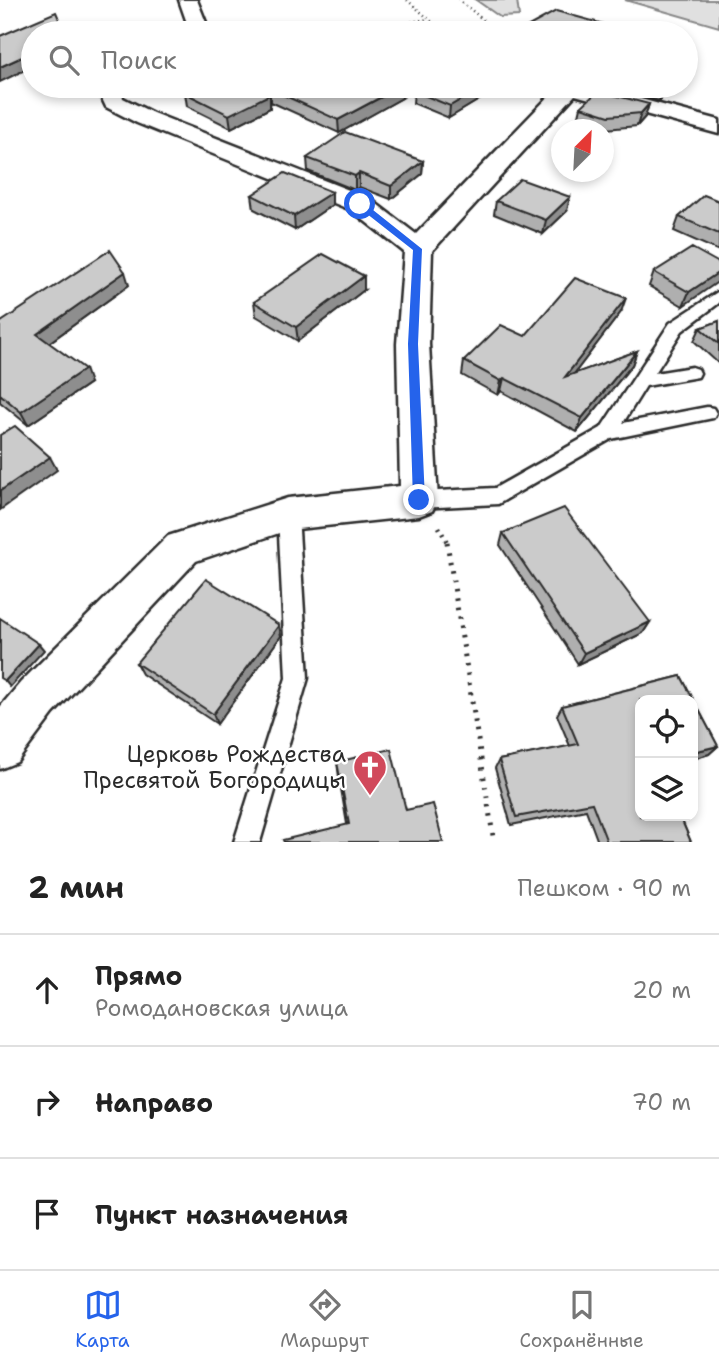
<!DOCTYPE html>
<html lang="ru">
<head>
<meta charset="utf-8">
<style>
	:root { --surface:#fff; --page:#f6f6f6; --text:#222; --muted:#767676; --line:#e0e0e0; --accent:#2563eb }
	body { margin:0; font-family:"Shantell Sans",sans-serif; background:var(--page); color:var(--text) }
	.controls { position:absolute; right:21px; bottom:21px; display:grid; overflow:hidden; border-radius:14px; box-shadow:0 4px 10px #0003 }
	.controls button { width:63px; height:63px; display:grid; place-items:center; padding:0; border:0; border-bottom:2px solid var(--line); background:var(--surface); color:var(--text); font:35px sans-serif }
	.compass { position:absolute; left:551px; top:119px; width:63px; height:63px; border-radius:50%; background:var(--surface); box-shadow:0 4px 10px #0003; rotate:24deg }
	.stop { position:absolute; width:21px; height:21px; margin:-16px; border:5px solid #2563eb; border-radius:50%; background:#fff }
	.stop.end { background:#2563eb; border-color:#fff; box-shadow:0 2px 7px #0008 }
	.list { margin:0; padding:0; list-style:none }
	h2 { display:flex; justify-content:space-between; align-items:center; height:91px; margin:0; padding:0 28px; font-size:30px }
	h2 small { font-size:23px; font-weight:400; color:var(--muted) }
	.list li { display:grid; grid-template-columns:46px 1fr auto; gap:21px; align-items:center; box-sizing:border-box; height:112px; padding:0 28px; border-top:2px solid var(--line) }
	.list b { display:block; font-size:26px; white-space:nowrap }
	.list p { margin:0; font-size:23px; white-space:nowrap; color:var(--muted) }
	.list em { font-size:23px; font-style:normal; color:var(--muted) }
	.icon { flex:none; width:38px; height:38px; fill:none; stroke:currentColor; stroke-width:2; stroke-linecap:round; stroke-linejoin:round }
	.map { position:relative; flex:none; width:719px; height:842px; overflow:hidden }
	.search { position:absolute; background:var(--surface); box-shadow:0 4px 10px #0003; left:21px; right:21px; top:21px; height:77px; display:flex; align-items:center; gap:18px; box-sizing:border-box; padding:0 24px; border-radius:38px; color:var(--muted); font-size:26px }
	.sheet { height:427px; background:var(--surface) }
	nav { display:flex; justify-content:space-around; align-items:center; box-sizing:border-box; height:98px; border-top:2px solid var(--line); background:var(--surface); font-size:19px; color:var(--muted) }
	nav a { display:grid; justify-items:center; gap:4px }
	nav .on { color:var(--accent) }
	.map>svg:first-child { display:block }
</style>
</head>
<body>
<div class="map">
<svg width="719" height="842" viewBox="0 0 719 842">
	<rect width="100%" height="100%" fill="#fff"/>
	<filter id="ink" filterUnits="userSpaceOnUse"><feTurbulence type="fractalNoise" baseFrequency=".0143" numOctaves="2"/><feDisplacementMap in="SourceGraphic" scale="14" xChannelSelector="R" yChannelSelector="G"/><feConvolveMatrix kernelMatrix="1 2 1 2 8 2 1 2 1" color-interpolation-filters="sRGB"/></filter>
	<g filter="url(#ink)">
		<path fill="#e0e0e0" stroke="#868686" stroke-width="2" d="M476,0H517L519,16L500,17Z
			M625,0H719V27Z"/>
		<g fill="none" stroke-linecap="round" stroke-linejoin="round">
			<g stroke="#2b2b2b" stroke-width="5">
				<path id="lane" d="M719,291V303L682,331L655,373L692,367L698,369L700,373L698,377L646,386L623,423L707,407L713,408L716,413L713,418L611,439L498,504L419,508L412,506L409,500L412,494L419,492L495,488L601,428L670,323Z
					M288,506L295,508L298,514L308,678L260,842H234L286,678L278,514L281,508Z"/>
			</g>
			<g stroke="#2b2b2b" stroke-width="5">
				<path id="street" d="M179,0H197L207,25C199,36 187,33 175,33L187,23Z
					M96,86H118L123,98L153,113L369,198L416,234L559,86H592L719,120V134L575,95L432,251L429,344L438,500L432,511L419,516L288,530L196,561L53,714L17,762L0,769V707L21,682L168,536L288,498L400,486L397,344L404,252L351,210L137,123L106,107Z"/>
			</g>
			<path stroke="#2b2b2b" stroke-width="2.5" stroke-dasharray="1 3.5" stroke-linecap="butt" d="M407,0L445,33
				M398,24L428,19
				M454,33L492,27L459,0"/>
			<path stroke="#2b2b2b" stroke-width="4.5" stroke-dasharray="2 5" stroke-linecap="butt" d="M439,527L448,544"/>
			<path stroke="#2b2b2b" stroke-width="5" stroke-dasharray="2.5 7" stroke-linecap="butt" d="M447,542L494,842"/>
			<use href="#lane" fill="#fff" fill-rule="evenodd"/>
			<use href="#street" fill="#fff" fill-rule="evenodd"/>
		</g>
		<path fill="#afafaf" stroke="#2b2b2b" stroke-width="2" d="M423,86H502L449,118L413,103L414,91Z
			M611,86H670L668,92L659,101L611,88Z
			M271,88L402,98L339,133L271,102V98L270,108L231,128L187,106L185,93Z
			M649,104L645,117L637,126L606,129L578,120L581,107Z
			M307,158L423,161L422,174L391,199L359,187L355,190L308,171Z
			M332,192V205L295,230L254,209L252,195Z
			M496,201L567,211L543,234L494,214Z
			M719,201V251L674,231L679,217Z
			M719,263L683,306L649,286L654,272Z
			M129,285L49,343L90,383L28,425L0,402V322H1Z
			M364,290L298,341L256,316L254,302Z
			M621,312L574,374L637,351L632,365L577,432L501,391L498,395L462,375L464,361L525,336Z
			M719,321V364L694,341L700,328Z
			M503,533L650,622L643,633L578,664L500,545Z
			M281,636L217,724L142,674L136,663Z
			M681,676L718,746L709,754L693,759V700H640V816H680L691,842H598L586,810L511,825L495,768L499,760L570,746L557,715L562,706Z
			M337,762L406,810L347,824L339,777Z"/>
		<path fill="#8e8e8e" stroke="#2b2b2b" stroke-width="2" d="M33,52V66L0,82V67Z
			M270,86H272L271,89H270V108L231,128L229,115Z
			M402,86V98L339,133L338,120Z
			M484,86H502L449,118L450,106Z
			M666,86H670L668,92L659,101L663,89Z
			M649,104L645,117L637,126L641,113Z
			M423,161L422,174L391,199V186Z
			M359,173V187L355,190V176Z
			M332,192V205L295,230L294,216Z
			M570,197L567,211L543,234L546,220Z
			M125,272L129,285L43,347L37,334Z
			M719,272V281L683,306L689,292Z
			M364,276V290L298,341L296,327Z
			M626,298L621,312L561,391L565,377Z
			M637,351L632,365L577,432L582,418Z
			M85,369L90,383L28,425L21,412Z
			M504,378L501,391L498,395L501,381Z
			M50,457L57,470L0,510V491Z
			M650,622L643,633L578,664L584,653Z
			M279,625L281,636L217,724L213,714Z
			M39,644L44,650L10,687L5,681Z
			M718,746L709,754L693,759V752Z"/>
		<path fill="#cbcbcb" stroke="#2b2b2b" stroke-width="2" d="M556,11L636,33H516Z
			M56,12L65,33H33V52L0,67V36Z
			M274,25L273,33H242L243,26Z
			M201,86H270L269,95L229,115L185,93Z
			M277,86H402L338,120L270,89Z
			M423,86H484L450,106L414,91Z
			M649,86H666L663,89Z
			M598,91L649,104L641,113L609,116L581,107Z
			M345,132L423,161L391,186L359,173L355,176L307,158Z
			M285,173L332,192L294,216L252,195Z
			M520,179L570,197L546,220L496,201Z
			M704,195L719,201V234L679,217Z
			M692,248L719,263V272L689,292L654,272Z
			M110,250L125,272L37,334L85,369L21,412L0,394V322H1Z
			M323,254L364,276L296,327L254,302Z
			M575,278L626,298L565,377L637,351L582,418L504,378L501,381L464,361L501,325L525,336Z
			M719,321V344L700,328Z
			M15,426L50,457L0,491V435Z
			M564,508L650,622L584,653L503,533Z
			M206,579L279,625L213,714L136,663Z
			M0,618L39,644L5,681L0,678Z
			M681,676L718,746L693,752V700H640V816H680L691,842H607L592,803L516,817L499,760L578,744L562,706Z
			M391,749L406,810L433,804L443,842H284L283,840L349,824L337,762Z"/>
	</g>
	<path fill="#2563eb" d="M357,202H363L422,249L418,344L425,500L419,505L413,500L408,344L413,250L357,206Z"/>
	<defs>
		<g id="church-pin" transform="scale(1.75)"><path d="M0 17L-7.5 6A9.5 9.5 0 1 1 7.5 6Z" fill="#d1495b" stroke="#fff"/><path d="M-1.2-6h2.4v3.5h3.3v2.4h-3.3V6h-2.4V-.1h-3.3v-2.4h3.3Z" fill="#fff"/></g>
	</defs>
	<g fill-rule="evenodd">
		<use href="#church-pin" x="370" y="767"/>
	</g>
	<g text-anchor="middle" stroke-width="5" stroke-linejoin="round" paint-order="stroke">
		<g font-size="23" fill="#2b2b2b" stroke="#fff" text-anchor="end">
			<text x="346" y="762">Церковь Рождества<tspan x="346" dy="26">Пресвятой Богородицы</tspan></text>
		</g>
	</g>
</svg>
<div class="controls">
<button><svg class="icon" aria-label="locate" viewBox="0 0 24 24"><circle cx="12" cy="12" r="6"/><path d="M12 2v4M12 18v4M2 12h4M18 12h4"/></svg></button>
<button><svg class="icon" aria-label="layers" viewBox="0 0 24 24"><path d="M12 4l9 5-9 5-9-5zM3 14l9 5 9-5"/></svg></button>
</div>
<svg class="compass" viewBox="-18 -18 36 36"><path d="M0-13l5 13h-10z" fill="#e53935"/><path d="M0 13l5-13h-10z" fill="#767676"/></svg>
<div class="stop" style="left:360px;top:204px"></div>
<div class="stop end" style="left:419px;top:500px"></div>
<div class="search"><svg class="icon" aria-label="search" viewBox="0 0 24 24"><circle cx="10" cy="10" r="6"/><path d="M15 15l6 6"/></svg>Поиск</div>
</div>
<section class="sheet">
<h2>2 мин<small>Пешком · 90 m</small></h2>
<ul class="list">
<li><svg class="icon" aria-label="ahead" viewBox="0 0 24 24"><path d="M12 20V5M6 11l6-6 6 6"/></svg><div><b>Прямо</b><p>Ромодановская улица</p></div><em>20 m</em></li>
<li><svg class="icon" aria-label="right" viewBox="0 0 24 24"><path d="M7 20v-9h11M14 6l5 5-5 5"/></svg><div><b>Направо</b></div><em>70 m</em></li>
<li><svg class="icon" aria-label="arrive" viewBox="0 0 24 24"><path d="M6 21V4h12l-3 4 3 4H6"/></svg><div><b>Пункт назначения</b></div></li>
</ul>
</section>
<nav>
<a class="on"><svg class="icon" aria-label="map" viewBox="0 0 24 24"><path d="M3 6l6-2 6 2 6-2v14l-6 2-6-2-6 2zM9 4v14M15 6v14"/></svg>Карта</a>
<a><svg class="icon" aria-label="directions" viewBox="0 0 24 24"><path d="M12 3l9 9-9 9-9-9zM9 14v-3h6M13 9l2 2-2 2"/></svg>Маршрут</a>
<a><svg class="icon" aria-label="saved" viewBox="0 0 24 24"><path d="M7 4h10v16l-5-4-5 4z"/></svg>Сохранённые</a>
</nav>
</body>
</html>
